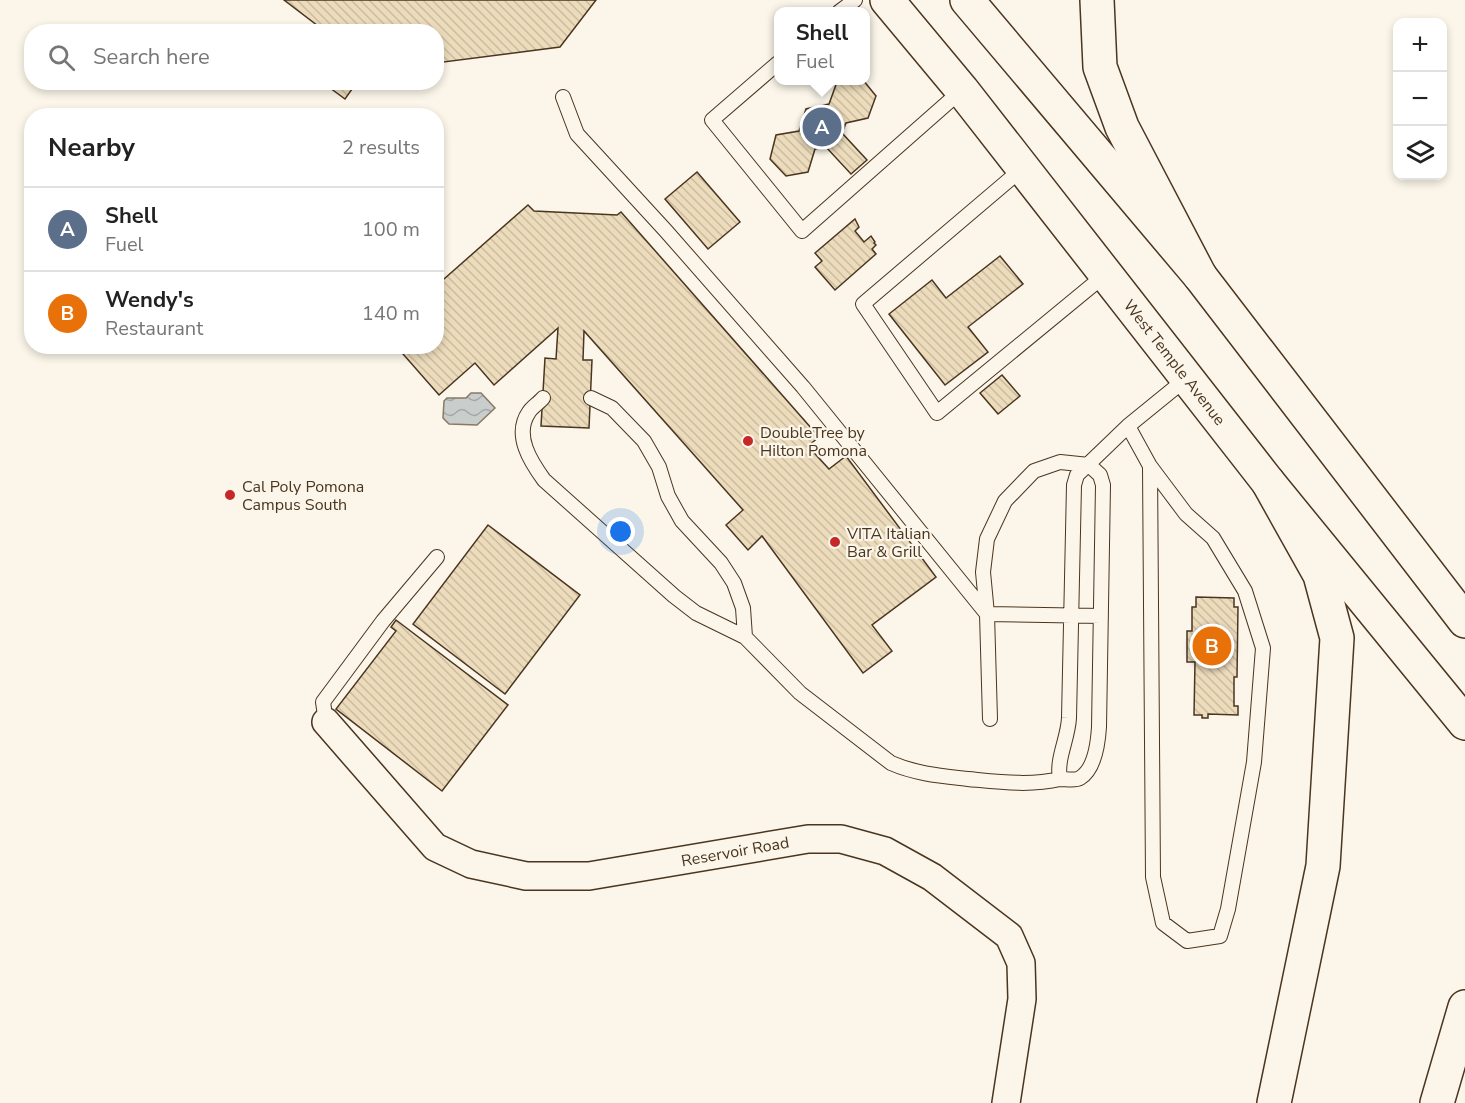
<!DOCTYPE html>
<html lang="en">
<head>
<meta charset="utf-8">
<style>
	:root { --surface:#fff; --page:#f6f6f6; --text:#222; --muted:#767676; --line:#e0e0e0; --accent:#111827 }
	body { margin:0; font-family:"Nunito Sans",sans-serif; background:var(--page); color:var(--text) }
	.controls { position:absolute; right:18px; top:18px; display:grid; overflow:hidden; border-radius:12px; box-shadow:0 3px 9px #0003 }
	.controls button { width:54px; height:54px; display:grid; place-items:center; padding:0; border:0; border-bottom:2px solid var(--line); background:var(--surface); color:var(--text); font:30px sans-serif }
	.you { position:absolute; left:621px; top:532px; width:21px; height:21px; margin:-15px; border:4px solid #fff; border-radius:50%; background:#1a73e8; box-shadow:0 0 0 9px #1a73e833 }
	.badge { display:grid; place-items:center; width:39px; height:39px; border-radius:50%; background:var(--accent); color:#fff; font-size:20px; font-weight:700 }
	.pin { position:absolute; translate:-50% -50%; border:3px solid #fff; box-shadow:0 2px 6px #0006 }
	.popup { position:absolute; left:774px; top:7px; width:96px; height:78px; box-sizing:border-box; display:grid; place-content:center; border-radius:12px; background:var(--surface); filter:drop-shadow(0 2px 4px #0005); font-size:20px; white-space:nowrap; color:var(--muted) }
	.popup b { font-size:22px; color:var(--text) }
	.popup::after { content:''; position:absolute; left:50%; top:100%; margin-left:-12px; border:12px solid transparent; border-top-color:var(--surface) }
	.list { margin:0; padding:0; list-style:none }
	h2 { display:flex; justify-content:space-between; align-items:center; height:78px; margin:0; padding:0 24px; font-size:26px }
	h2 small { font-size:20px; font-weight:400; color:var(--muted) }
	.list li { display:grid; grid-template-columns:39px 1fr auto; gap:18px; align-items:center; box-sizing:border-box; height:84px; padding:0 24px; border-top:2px solid var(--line) }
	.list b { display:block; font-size:22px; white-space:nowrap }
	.list p { margin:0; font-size:20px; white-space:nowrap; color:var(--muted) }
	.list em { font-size:20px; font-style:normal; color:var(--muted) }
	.icon { flex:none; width:33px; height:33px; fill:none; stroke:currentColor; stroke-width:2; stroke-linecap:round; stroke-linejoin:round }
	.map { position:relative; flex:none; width:1465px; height:1103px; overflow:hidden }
	.search { position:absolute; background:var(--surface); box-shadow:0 3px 9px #0003; left:24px; top:24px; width:420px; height:66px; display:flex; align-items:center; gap:15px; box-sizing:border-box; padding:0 21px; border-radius:24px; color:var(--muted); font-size:22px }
	.panel { position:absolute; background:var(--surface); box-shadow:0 3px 9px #0003; left:24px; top:108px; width:420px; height:246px; border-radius:24px }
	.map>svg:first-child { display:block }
</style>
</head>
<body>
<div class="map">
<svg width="1465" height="1103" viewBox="0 0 1465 1103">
	<defs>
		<pattern id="water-waves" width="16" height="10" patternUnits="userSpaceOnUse" patternTransform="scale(1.5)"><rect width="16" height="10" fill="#c9cecd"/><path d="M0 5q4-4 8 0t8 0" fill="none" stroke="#a5a8a6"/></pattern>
		<pattern id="building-back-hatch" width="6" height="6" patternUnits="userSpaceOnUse" patternTransform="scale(1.5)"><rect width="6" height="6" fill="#ecdcbc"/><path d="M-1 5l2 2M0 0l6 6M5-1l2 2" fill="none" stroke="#ccbda1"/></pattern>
	</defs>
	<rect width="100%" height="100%" fill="#fbf6e9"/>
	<path fill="url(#water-waves)" stroke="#887966" stroke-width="1.5" d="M471,393H481L495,408L477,425L449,424L443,418L444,401L447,398H466Z"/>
	<path fill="url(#building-back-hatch)" stroke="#4a3520" stroke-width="1.5" d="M284,0H596L560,47L436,63V32H326Z
		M847,80H863L876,96L868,118L846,123L842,133L867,160L851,174L826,147L815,149L808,172L786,176L770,159L776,135L799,131L806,109L829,104L837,82Z
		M322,82H357L345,99Z
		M697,172L740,222L708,249L665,199Z
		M528,205L534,211L617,215L621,212L819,437L808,446L829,469L846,456L936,577L872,625L892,651L863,673L762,536L748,550L726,525L743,510L584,331L583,360H592L589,428L541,426L545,358L556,359L558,328L494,385L475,363L439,395L396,346H436V286Z
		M855,219L859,227L855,231L864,242L871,236L875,242L874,243L876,245L872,249L876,254L835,290L815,267L822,261L815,253Z
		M1000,256L1023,284L968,327L988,352L945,385L889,314L932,280L946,298Z
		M1002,375L1020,396L998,414L980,393Z
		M488,525L580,595L505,694L413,624Z
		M1196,597L1234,598V607H1238L1237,677H1234V706H1238V715L1208,714V718H1202V715H1194L1195,662H1187V631H1192V607H1196Z
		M396,620L508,705L442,791L336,709L396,631L391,627Z"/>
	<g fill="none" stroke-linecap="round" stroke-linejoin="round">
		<g stroke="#4a3520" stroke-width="16">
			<path id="service" d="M839,12L855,0
				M778,63L712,120L802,231L962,90
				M563,97L577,134L666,231L803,387L987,614L1101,616
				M1023,168L863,304L937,413L1106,274
				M543,398C539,403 532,407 529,412C513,435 531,462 544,480L674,596L696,613L745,637L800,693L891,763C916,774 942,776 968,779C1000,782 1030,786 1060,779
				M591,398L612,408L644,441L659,467L668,496L682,521L721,563L734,583L743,608L745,637
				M1150,466L1186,514L1213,538L1245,591L1263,648L1254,762L1228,909L1220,936L1187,941L1163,923L1153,877L1150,466L1128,426L1187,378
				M990,719L987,614L983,572L987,539L1005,501L1034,471L1060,462L1089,465L1100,475L1103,485L1099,727C1098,743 1095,769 1080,778C1075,781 1067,779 1060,779C1056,759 1068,739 1069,718L1074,485L1077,475L1128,426
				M326,722L323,702L383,621L437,557"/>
		</g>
		<g stroke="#4a3520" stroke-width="30">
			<path id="minor" d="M326,722L435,847L471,864L526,876H589L808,839H841L885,851L932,877L1009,936L1021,963L1022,999L1006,1103"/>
		</g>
		<g stroke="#4a3520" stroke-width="36">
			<path id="primary" d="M887,0L962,90L1268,482L1465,723
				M967,0L1200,276L1465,621"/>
		</g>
		<g stroke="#4a3520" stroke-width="36">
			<path id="motorway" d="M1097,0L1100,67L1122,127L1200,276
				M1268,482L1320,575L1337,638L1323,866L1274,1103
				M1437,1103L1465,1007"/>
		</g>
		<use href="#service" stroke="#fbf6e9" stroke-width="14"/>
		<use href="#minor" stroke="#fbf6e9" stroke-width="27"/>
		<use href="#primary" stroke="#fbf6e9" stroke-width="33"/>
		<use href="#motorway" stroke="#fbf6e9" stroke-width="33"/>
	</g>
	<g fill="#c62828" stroke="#fbf6e9" stroke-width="2">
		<circle cx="748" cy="441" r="6"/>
		<circle cx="230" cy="495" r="6"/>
		<circle cx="835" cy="542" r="6"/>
	</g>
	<g text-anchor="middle" stroke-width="4.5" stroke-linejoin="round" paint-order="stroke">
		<g font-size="16" fill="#4a3520" stroke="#fbf6e9">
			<text transform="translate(1175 362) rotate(52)" y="6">West Temple Avenue</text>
			<text transform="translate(735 851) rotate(-10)" y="6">Reservoir Road</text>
		</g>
		<g font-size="16" fill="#4a3520" stroke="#fbf6e9" text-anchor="start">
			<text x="760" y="438">DoubleTree by<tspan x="760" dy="18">Hilton Pomona</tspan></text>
			<text x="242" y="492">Cal Poly Pomona<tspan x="242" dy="18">Campus South</tspan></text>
			<text x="847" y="539">VITA Italian<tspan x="847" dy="18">Bar &amp; Grill</tspan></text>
		</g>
	</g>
</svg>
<div class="controls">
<button>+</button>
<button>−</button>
<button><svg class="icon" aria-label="layers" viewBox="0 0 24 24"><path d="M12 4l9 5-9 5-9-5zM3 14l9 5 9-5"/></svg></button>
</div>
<div class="you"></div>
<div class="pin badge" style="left:822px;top:127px;background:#5c6f8a">A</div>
<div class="popup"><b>Shell</b>Fuel</div>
<div class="pin badge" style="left:1212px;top:646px;background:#e8710a">B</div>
<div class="search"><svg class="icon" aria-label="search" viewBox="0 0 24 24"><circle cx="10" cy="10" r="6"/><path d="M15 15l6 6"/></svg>Search here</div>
<section class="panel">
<h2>Nearby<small>2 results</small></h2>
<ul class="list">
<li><span class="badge" style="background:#5c6f8a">A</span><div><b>Shell</b><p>Fuel</p></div><em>100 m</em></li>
<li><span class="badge" style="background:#e8710a">B</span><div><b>Wendy's</b><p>Restaurant</p></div><em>140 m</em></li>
</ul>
</section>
</div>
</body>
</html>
